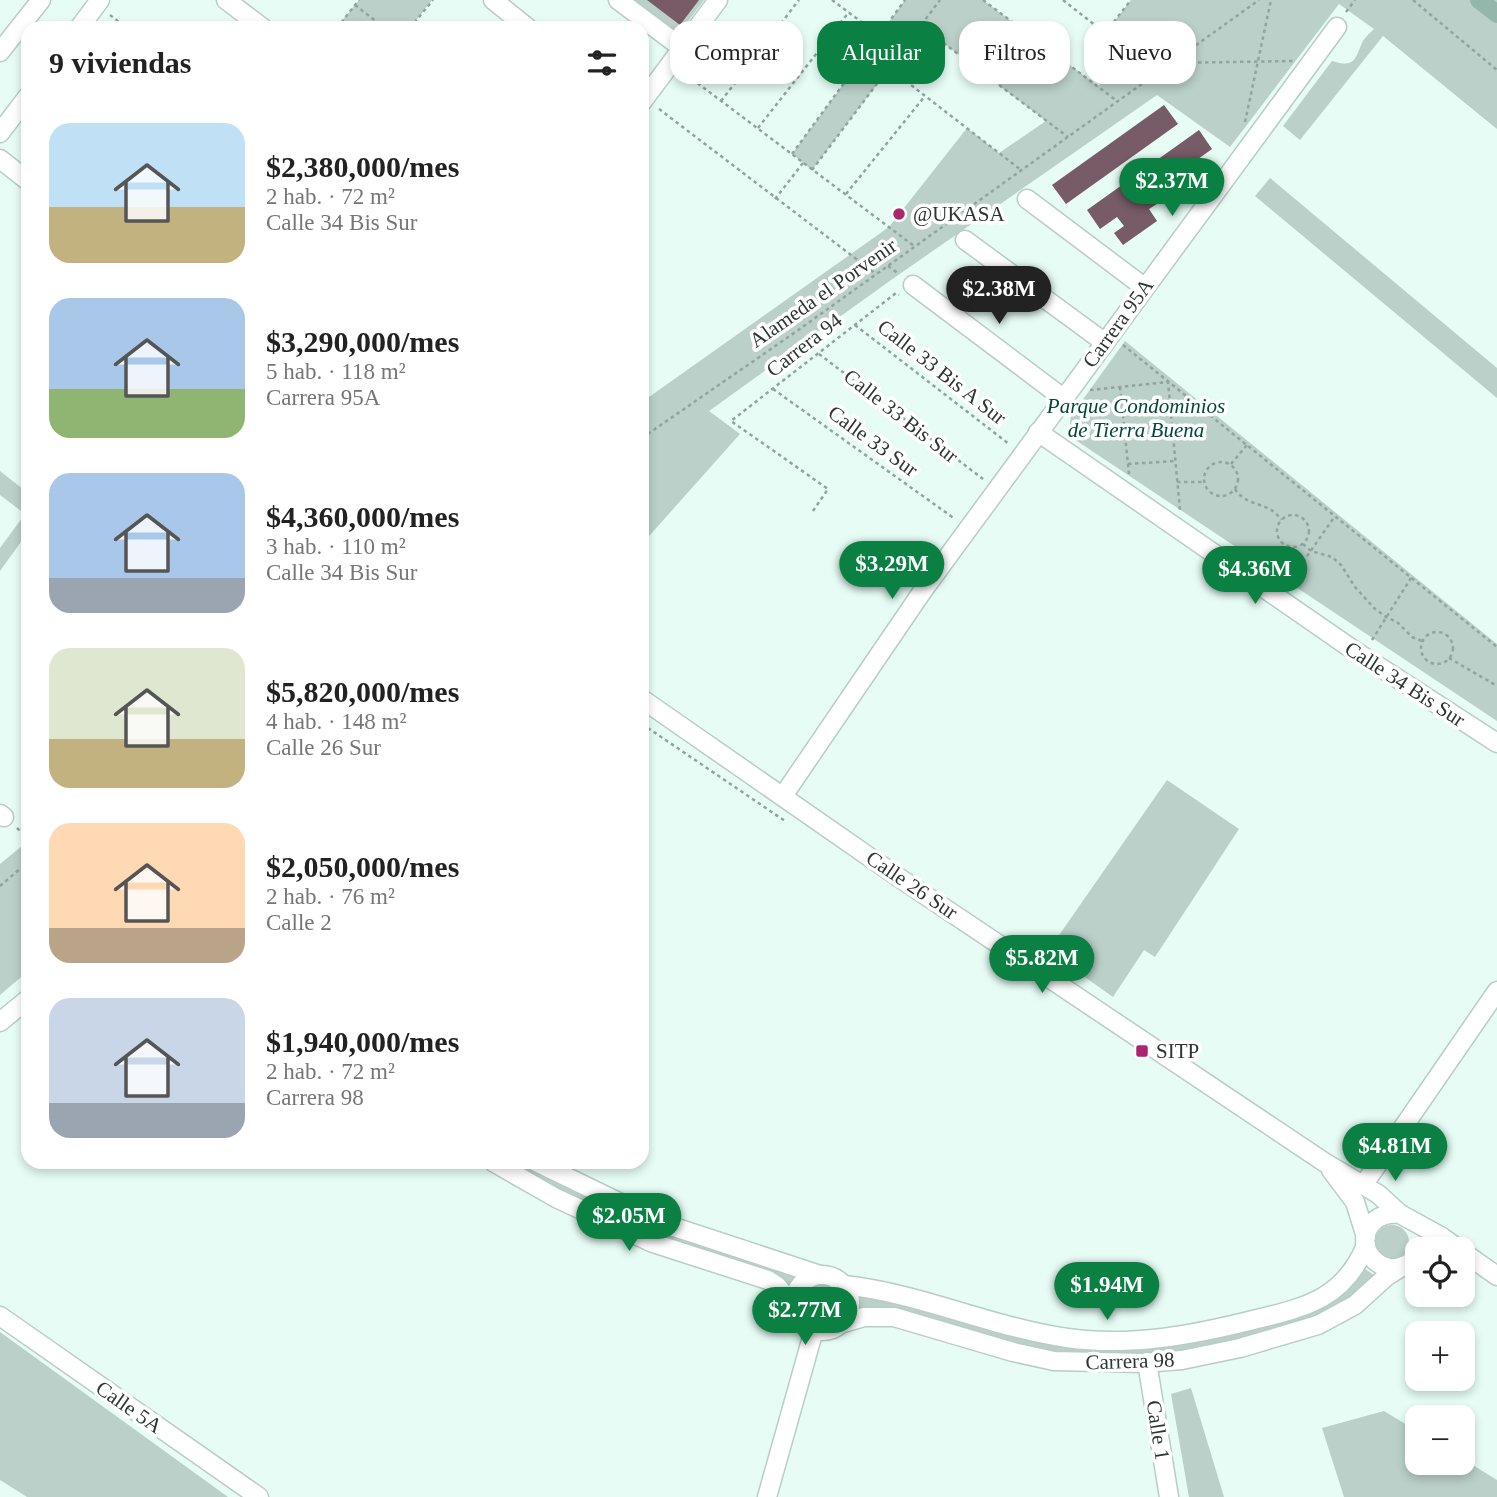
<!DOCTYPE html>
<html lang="es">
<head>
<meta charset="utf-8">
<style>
	:root { --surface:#fff; --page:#f6f6f6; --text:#222; --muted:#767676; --accent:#0b8043 }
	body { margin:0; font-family:"Times New Roman",serif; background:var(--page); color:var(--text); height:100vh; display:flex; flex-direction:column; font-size:26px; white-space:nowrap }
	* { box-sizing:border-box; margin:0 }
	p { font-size:23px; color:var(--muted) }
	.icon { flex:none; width:38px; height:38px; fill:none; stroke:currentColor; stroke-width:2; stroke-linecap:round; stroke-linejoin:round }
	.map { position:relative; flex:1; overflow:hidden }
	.panel { position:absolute; left:21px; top:21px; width:628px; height:1148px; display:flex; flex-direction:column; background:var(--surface); border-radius:21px; box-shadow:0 4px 10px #0003 }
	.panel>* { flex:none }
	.top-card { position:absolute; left:670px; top:21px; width:665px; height:63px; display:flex; gap:14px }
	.tools { position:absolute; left:1405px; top:1237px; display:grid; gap:14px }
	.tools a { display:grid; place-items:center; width:70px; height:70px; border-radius:14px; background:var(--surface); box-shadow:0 4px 10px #0003; font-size:35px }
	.price { position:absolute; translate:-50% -60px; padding:0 16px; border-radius:24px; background:var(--accent); color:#fff; font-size:23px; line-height:46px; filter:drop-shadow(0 2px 4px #0008) }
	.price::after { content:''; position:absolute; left:50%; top:42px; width:21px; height:16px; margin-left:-10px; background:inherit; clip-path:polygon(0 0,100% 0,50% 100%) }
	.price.active { background:#222; color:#fff }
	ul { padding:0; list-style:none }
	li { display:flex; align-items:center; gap:21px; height:175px; padding:0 28px }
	li span { display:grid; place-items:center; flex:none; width:196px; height:140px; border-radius:21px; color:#555 }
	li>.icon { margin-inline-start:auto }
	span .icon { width:84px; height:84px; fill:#fffc; stroke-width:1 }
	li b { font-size:30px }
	h2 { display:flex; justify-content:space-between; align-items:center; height:84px; padding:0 28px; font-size:30px }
	.chip { padding:0 24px; border-radius:21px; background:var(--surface); box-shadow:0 4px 10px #0003; font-size:24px; line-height:63px }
	.chip.active { background:var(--accent); color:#fff }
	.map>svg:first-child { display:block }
</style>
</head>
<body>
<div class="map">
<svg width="1497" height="1497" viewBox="0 0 1497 1497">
	<rect width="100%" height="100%" fill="#e6fcf4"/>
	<!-- green -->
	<g fill="#bad0c8">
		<path d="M359 0H432L410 28H336Z"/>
		<path d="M631 0H704L678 35Z"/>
		<path d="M905 0H983L1098 86 1136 58 1105 33 1131 0H1497V129L1383 36 1300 140 1283 126 1332 61C1354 68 1355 60 1362 43 1364 38 1370 33 1374 29L1339 4 1230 147 1157 95 891 280 709 411 740 434 642 544V402L889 227 967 128 999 153 1046 121 921 26 812 170 792 154Z"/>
		<path d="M1270 178 1497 368V398L1255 196Z"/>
		<path d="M1125 341 1497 644V721L1074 439 1069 429 1071 416Z"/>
		<path d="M0 471 28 493V532L0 571V548L25 514 0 495Z"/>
		<path d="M1167 780 1239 829 1155 957 1144 950 1113 997 1048 951Z"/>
		<path d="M28 841V971L0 995V864Z"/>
		<path d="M507 1162H521L556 1180 796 1276 789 1292 605 1213Z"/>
		<circle cx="1392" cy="1242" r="17"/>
		<path d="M1365 1269 1377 1277C1336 1311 1304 1323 1254 1337 1239 1341 1224 1347 1208 1350 1090 1372 971 1336 857 1312L859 1297 867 1296 1154 1346C1206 1341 1313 1323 1352 1286 1357 1281 1361 1274 1365 1269Z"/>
		<circle cx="822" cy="1303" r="18"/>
		<path d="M0 1332 228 1497H27L0 1480Z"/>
		<path d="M1191 1388 1224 1497H1189L1171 1394Z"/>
		<path d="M1384 1411 1417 1431 1418 1463H1463V1459L1497 1480V1497H1344L1322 1428Z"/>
	</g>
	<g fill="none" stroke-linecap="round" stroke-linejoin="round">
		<!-- canal -->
		<path stroke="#94b7ab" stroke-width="18" d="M1479 0 1497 14"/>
	</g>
	<!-- building -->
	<g fill="#775b66">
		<path d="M647 0H699L680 25Z"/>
		<path d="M1164 105 1178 124 1066 204 1052 185Z"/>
		<path d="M1199 130 1212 149 1152 192 1160 202 1149 209 1157 221 1123 245 1114 233 1124 226 1117 217 1100 229 1087 210Z"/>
	</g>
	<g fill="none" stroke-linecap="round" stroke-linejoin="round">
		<!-- minor casing -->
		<g stroke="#b7cdc6" stroke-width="21">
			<g id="minor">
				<path d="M226 0 263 28"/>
				<path d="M493 0 528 28"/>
				<path d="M618 0 682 48"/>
				<path d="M79 28 100 0"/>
				<path d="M0 52 41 0"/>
				<path d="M642 102 718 0"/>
				<path d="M0 133 28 96"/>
				<path d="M0 159 28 181"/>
				<path d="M1027 199 1144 287"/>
				<path d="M965 240 1104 342"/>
				<path d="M913 285 1063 398"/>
				<path d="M1038 432 1352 649 1497 743"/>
				<path d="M642 699 901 879 1324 1162 1378 1194 1400 1214"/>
				<path d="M783 796 924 589 1337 27"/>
				<path d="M0 814 4 817"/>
				<path d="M0 1022 28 999"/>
				<path d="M493 1162 556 1198 653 1243 768 1280 777 1286 794 1307"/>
				<path d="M536 1162 662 1223 820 1275"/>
				<path d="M1331 1170 1355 1202 1366 1237"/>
				<path d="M1364 1184 1497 991"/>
				<path d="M1463 1252 1497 1276"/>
				<path d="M1418 1253C1394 1291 1345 1249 1374 1221 1382 1214 1391 1213 1400 1214L1442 1237 1460 1250"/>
				<circle cx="822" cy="1303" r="28"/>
				<path d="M844 1285C920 1293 991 1327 1067 1338 1132 1347 1194 1335 1257 1319 1308 1307 1345 1297 1366 1245"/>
				<path d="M0 1316 259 1497"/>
				<path d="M840 1324 864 1317H894L1013 1352 1054 1361 1143 1363 1182 1360 1240 1348 1318 1325 1355 1305 1387 1276 1403 1266"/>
				<path d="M1147 1362 1169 1497"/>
				<path d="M767 1497 814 1330"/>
			</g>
		</g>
		<!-- path -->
		<g stroke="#93a49e" stroke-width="2.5" stroke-dasharray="3.5 3.5" stroke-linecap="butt">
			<path d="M832 0 879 35"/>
			<path d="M983 0 1117 101"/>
			<path d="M1063 0 1156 73"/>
			<path d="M1413 0 1497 70"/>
			<path d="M355 5 385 28"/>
			<path d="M1346 12 1355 0"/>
			<path d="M110 15 127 28"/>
			<path d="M921 26 1068 137"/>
			<path d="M337 28 359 0"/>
			<path d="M410 28 433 0"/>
			<path d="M1105 33 1131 0"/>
			<path d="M1170 63 1293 61"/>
			<path d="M889 68 1021 170"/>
			<path d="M692 79 914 246"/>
			<path d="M721 101 799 0"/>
			<path d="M659 109 876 274"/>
			<path d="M1245 122 1271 0"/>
			<path d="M758 128 849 12"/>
			<path d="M792 154 905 0"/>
			<path d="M812 170 940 0"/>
			<path d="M846 194 925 96"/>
			<path d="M775 199 803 163"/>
			<path d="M888 266 899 274"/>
			<path d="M855 325 1009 444"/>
			<path d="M1123 345 1497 647"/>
			<path d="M819 354 983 479"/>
			<path d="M1120 387 1129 474"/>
			<path d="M773 389 955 519"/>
			<path d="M1090 390 1168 382 1180 510"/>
			<path d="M642 438 797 331 1259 0"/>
			<circle cx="1221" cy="479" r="17"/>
			<path d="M1128 464 1175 461"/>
			<path d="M1231 464 1247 445"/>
			<path d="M1177 482H1205"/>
			<path d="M1235 489C1247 508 1270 501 1281 520"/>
			<path d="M813 511 828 489 731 421 896 293 899 295"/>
			<circle cx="1293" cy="531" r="16"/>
			<path d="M1303 544 1311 551 1332 557 1341 565 1355 587 1374 608 1386 617 1397 622 1412 637 1422 641"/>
			<path d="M1287 585 1335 516"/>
			<circle cx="1437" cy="648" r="16"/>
			<path d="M1372 640 1411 578"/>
			<path d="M1449 658 1497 686"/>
			<path d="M642 724 785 821"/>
			<path d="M17 828 28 838"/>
			<path d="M0 886 28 862"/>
			<path d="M786 1322 795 1333"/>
		</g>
		<!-- minor -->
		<use href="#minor" stroke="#fff" stroke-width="18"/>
	</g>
	<!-- markers -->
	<g fill="#ab266f" stroke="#fff" stroke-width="2.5">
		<circle cx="899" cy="214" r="7"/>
		<rect x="1135" y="1044" width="14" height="14" rx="3.5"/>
	</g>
	<g text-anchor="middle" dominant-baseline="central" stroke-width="7" stroke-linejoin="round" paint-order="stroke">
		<!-- poi labels -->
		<g font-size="21" fill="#2d3633" stroke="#fff" text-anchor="start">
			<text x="913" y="214">@UKASA</text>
			<text x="1156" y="1051">SITP</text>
		</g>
		<!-- street labels -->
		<g font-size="21" fill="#2d3633" stroke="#fff">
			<text transform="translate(823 293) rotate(-35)">Alameda el Porvenir</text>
			<text transform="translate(1118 323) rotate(-54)">Carrera 95A</text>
			<text transform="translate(804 345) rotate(-38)">Carrera 94</text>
			<text transform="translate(942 372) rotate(38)">Calle 33 Bis A Sur</text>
			<text transform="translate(901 416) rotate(38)">Calle 33 Bis Sur</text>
			<text transform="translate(873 441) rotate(36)">Calle 33 Sur</text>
			<text transform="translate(1405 684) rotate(33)">Calle 34 Bis Sur</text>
			<text transform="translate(912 885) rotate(34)">Calle 26 Sur</text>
			<text transform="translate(1130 1361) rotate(-2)">Carrera 98</text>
			<text transform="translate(129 1407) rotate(35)">Calle 5A</text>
			<text transform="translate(1158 1430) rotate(81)">Calle 1</text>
		</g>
		<!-- park labels -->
		<g font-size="21" font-style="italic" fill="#004939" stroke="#fff">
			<text x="1136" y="406">Parque Condominios<tspan x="1136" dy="24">de Tierra Buena</tspan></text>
		</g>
	</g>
</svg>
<div class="tools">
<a><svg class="icon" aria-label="locate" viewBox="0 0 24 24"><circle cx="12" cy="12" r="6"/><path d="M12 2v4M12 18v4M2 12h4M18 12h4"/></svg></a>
<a>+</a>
<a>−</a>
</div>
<b class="price" style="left:1172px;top:218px">$2.37M</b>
<b class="price active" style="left:999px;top:326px">$2.38M</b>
<b class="price" style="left:892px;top:601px">$3.29M</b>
<b class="price" style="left:1255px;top:606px">$4.36M</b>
<b class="price" style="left:1042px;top:995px">$5.82M</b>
<b class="price" style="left:1395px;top:1183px">$4.81M</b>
<b class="price" style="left:629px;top:1253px">$2.05M</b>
<b class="price" style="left:1107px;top:1322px">$1.94M</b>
<b class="price" style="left:805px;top:1347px">$2.77M</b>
<div class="top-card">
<a class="chip">Comprar</a>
<a class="chip active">Alquilar</a>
<a class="chip">Filtros</a>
<a class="chip">Nuevo</a>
</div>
<section class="panel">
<h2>9 viviendas<svg class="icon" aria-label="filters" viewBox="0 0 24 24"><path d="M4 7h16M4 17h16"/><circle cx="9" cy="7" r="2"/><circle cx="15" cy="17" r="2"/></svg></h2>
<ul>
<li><span style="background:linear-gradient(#bfe0f5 60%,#c2b280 0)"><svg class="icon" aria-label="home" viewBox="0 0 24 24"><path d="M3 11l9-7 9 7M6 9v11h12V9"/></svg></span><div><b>$2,380,000/mes</b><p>2 hab. · 72 m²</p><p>Calle 34 Bis Sur</p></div></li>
<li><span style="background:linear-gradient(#a9c7e8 65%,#8fb573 0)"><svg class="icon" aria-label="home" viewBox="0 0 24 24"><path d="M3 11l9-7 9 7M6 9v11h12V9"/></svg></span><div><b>$3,290,000/mes</b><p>5 hab. · 118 m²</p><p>Carrera 95A</p></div></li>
<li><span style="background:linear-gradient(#a9c7e8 75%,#9aa5b1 0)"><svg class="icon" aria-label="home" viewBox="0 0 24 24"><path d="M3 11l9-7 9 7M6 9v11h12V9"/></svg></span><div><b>$4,360,000/mes</b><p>3 hab. · 110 m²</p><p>Calle 34 Bis Sur</p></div></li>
<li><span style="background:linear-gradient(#dfe7d0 65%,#c2b280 0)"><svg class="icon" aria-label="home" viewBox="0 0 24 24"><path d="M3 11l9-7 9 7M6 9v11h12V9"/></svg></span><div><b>$5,820,000/mes</b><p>4 hab. · 148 m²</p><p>Calle 26 Sur</p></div></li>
<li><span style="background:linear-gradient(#ffd9b3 75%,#b9a48a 0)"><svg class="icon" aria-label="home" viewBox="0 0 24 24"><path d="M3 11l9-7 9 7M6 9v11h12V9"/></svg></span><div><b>$2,050,000/mes</b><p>2 hab. · 76 m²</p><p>Calle 2</p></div></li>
<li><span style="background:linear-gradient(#c9d6e8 75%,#9aa5b1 0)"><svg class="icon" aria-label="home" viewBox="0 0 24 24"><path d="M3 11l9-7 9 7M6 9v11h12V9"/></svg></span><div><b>$1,940,000/mes</b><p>2 hab. · 72 m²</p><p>Carrera 98</p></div></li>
</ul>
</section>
</div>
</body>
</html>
